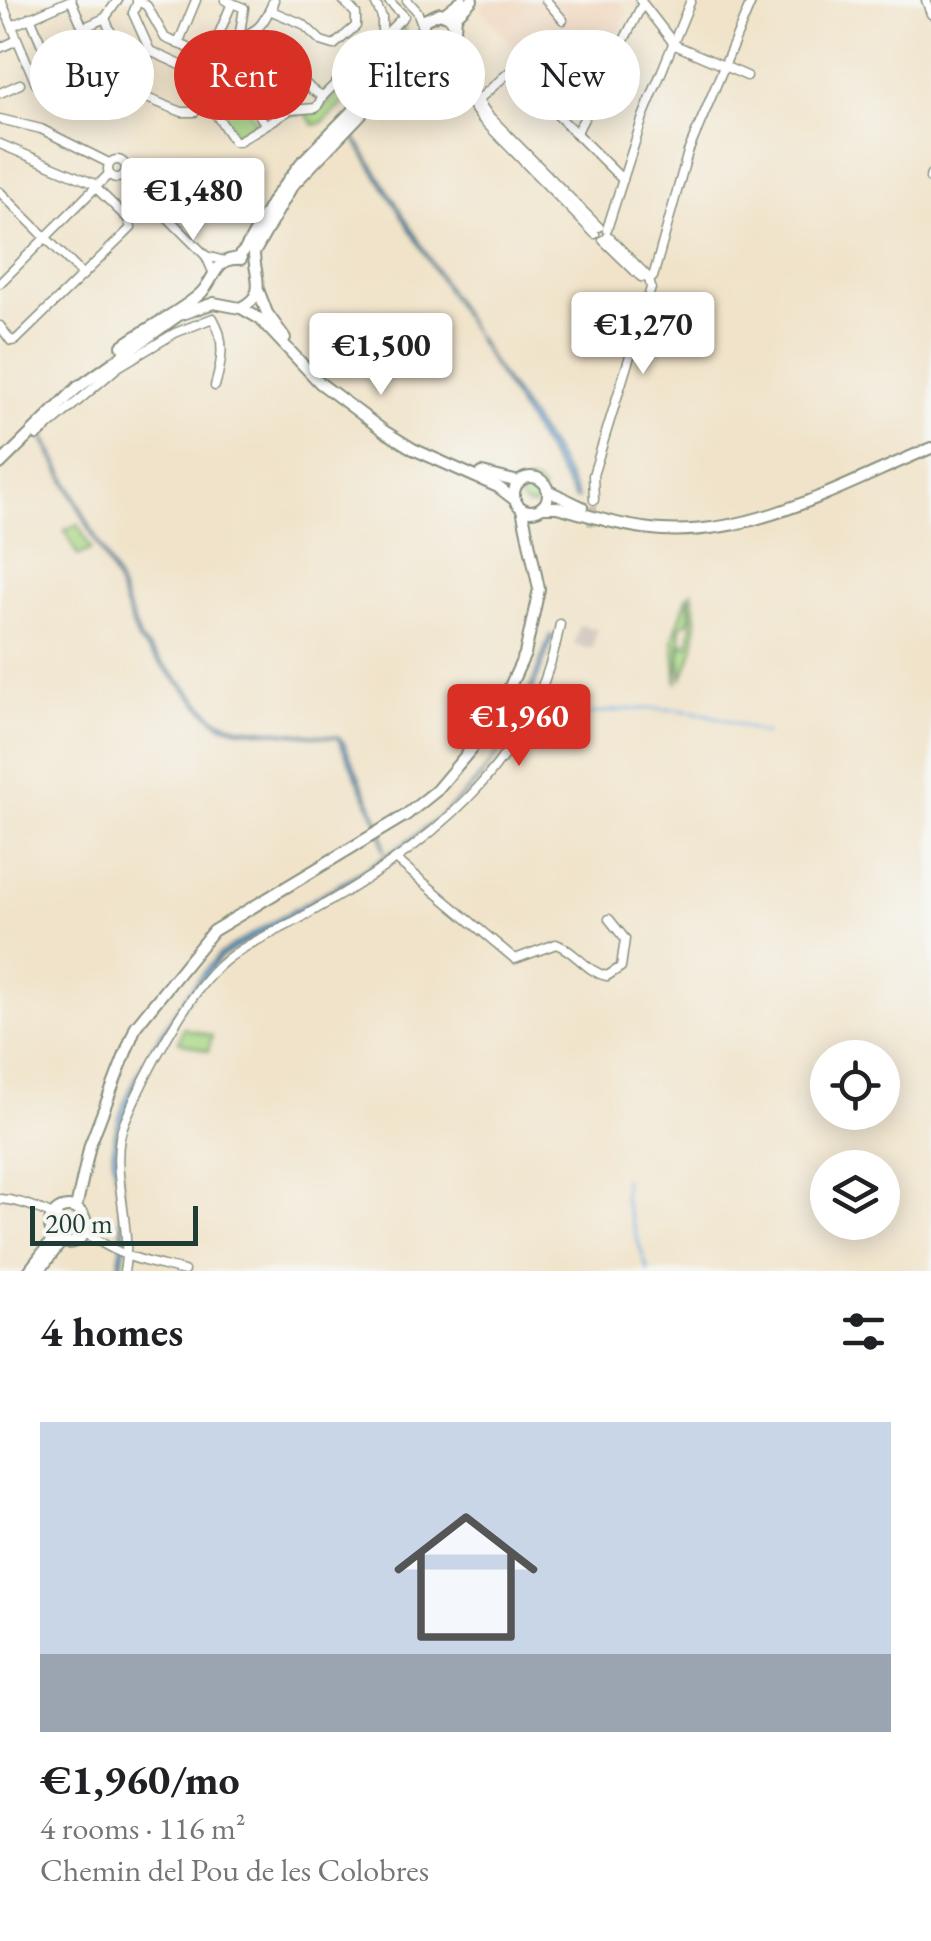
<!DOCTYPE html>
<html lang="en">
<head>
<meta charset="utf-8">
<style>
	:root { --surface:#fff; --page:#f6f6f6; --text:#202124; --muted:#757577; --line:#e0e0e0; --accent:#d93025 }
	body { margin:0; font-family:"EB Garamond",serif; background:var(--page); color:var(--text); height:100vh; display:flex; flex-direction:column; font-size:38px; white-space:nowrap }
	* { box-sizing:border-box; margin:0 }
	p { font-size:32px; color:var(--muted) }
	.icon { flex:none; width:55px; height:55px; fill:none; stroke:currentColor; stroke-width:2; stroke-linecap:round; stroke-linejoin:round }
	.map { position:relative; height:1271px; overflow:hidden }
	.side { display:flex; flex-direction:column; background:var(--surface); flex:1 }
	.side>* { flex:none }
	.top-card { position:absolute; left:30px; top:30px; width:872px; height:90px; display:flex; gap:20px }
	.buttons { position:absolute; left:810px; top:1040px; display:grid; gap:20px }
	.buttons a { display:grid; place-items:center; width:90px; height:90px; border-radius:50%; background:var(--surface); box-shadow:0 5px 25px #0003; font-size:50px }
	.scale { position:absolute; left:30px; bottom:25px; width:168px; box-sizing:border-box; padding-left:10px; border:5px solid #1f3d34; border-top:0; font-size:28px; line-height:35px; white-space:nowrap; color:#1f3d34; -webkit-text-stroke:8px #f6f6f2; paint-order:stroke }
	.price { position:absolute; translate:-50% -85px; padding:0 22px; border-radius:10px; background:#fff; color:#222; font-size:32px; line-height:65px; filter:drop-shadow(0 2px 5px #0008) }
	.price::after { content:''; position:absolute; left:50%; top:60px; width:30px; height:22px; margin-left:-15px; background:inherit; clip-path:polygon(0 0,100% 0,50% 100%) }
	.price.selected { background:var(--accent); color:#fff }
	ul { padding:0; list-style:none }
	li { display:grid; align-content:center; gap:20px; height:530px; padding:0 40px }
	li+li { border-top:2px solid var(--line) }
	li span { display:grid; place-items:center; height:310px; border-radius:0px; color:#555 }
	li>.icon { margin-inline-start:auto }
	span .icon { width:180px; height:180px; fill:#fffc; stroke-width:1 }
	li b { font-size:42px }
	h2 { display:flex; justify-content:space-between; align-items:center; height:120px; padding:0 40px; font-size:42px }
	.chip { padding:0 35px; border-radius:45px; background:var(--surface); box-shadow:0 5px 25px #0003; font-size:35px; line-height:90px }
	.chip.selected { background:var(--accent); color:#fff }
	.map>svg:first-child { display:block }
</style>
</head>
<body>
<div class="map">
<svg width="931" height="1271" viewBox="0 0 931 1271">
	<rect width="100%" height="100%" fill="#f6f6f2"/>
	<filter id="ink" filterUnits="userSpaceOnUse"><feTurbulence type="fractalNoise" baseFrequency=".01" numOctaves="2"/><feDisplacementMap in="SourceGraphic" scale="20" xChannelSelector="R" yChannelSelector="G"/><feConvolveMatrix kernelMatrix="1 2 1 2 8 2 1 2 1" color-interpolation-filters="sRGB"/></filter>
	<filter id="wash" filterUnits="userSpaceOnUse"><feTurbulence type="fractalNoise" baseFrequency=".0048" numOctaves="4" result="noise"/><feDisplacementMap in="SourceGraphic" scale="40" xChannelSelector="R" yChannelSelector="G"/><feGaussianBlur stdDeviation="2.25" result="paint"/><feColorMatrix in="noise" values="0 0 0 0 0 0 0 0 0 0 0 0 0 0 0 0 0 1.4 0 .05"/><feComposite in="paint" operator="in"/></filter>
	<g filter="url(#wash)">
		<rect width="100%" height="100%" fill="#f0e3c9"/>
		<!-- built -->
		<path fill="#f0d6bc" d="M487 0H618L628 13 575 116 479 7Z"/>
		<!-- industrial -->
		<path fill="#cec2b9" d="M579 625 597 629 592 649 574 645Z"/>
		<!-- green -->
		<g fill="#a9d784" stroke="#648a5c" stroke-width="2.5">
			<path d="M404 28 406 41 324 122 314 125 304 112 322 109Z"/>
			<path d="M218 87 241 96 257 123 240 135 232 132 212 100Z"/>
			<circle cx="531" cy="494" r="12"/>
			<path d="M78 524 91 549 78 556 65 530Z"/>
			<path d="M692 592C700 622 697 650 682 678L680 651 683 642 686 646 689 645C691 632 694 607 689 597Z"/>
			<path d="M687 598 690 613 688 622 681 626 677 684 673 639Z"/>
			<path d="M183 1028 212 1036 208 1051 179 1042Z"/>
		</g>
		<!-- water -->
		<g fill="#73ade3" stroke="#49758c" stroke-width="2.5">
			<path d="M346 125C396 197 437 275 484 349 515 398 555 446 578 499H575Z"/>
			<path d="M43 427 44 436 117 579 140 639 215 718 238 727 338 737 344 743 382 828 384 852 380 828 338 738 237 729 222 725 208 714 138 640 116 581 42 436Z"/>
			<path d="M550 635 553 637 536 682 507 741 479 780 457 802 402 851 220 958 178 1012 152 1058 118 1133 125 1247 121 1271H118C124 1240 121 1210 117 1179 115 1169 112 1159 113 1149 115 1096 182 993 219 955 309 894 418 856 488 767 517 728 534 681 550 635Z"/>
		</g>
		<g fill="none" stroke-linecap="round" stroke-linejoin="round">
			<!-- stream -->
			<g stroke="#73ade3" stroke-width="2.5">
				<path d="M523 729C580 714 639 702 699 713 721 717 744 727 765 734"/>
				<path d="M624 1178V1199L648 1271"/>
			</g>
		</g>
	</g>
	<g filter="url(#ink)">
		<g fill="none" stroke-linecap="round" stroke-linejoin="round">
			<!-- minor-tunnel -->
			<path stroke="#c6c2ab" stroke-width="8" stroke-dasharray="8 4" stroke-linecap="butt" d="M591 526 594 500"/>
			<!-- minor casing -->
			<g stroke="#88907e" stroke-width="11">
				<g id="minor">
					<path d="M1 0 36 84 44 89 96 68V58L71 0"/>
					<path d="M137 0 147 6 165 38 200 53 213 48 227 52 232 41C260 30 262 27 274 0"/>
					<path d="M374 0 382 17V38"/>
					<path d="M407 0 417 11 422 24"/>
					<path d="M546 0 563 20"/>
					<path d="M640 0 675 45 747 76"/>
					<path d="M926 0 931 14"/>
					<path d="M138 1 133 13 150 51 247 95 265 124"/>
					<path d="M232 3 244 8 239 38"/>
					<path d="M272 4 274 12 303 24 321 41 334 45 356 26V14L343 0"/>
					<path d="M30 17 47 57 72 46"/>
					<path d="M12 26 71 0"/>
					<path d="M83 28 105 18 118 0"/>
					<path d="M256 32 312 90 323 96 404 16 388 0"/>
					<path d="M178 44 196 0"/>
					<path d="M450 45 469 88 488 115 599 227"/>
					<path d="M0 48 17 40"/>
					<path d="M213 48 232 3 225 0"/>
					<path d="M442 49 461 90 481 118 595 234"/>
					<path d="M70 80 79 101C133 85 123 62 105 18"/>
					<path d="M114 85 182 112H195L206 100 227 52"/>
					<path d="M0 93 20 84"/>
					<path d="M247 95 289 67"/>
					<path d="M206 100 234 141H239L290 110 316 108 323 96"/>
					<path d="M477 101 508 73 516 74 623 180"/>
					<path d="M0 119 41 129 109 163"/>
					<path d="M576 134 642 5"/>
					<path d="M0 144 97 185"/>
					<circle cx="117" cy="169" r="9"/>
					<path d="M124 174 206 256"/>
					<path d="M930 178 931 174"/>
					<path d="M0 192 83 275"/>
					<path d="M607 229 643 117 691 0"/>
					<path d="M608 236 649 278"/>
					<path d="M603 240 641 277 649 278"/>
					<path d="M213 272 206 256 225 261"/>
					<path d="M649 278 653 277 688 152 752 0"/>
					<path d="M0 283 109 174"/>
					<path d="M0 326 11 341 16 340 131 228 128 219 95 187"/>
					<path d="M37 436 118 367 175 333 213 318C226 340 222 362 215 386"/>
					<path d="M594 500 593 475 651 288 649 278"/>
					<path d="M398 861 515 959 556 944C576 951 586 972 607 976L621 967 625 939 609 919"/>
					<path d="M0 1199C42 1202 79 1232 115 1250 136 1261 162 1265 184 1271"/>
					<path d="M124 1271C134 1223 106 1164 125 1121 144 1076 188 991 225 961 248 942 279 931 304 916 423 850 534 768 560 624"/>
				</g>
			</g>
			<!-- major casing -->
			<g stroke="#88907e" stroke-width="14">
				<g id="major">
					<path d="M444 14 462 0"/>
					<path d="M426 45 437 49C458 47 454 33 456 16L472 0"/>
					<path d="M236 259 245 250 273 200 301 163 411 51 421 35 424 20 440 13 449 17 455 25"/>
					<path d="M259 292 267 313 285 338"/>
					<path d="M241 308 260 319 320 383 384 431 413 449 498 487 515 500"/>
					<path d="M122 346C143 330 187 308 202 292 216 277 215 257 241 259"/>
					<path d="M76 389 179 315 214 303 240 308C269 295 254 276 254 253L292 186 409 64 432 48"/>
					<path d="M0 464 80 385"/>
					<path d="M482 473 519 482"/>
					<circle cx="531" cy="494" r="17"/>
					<path d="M547 490 582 507"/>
					<path d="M542 507H557C591 516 626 528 662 530 756 536 846 483 931 448"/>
					<circle cx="68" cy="1225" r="18"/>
					<path d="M76 1208 90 1145 136 1026 213 931 406 815 436 791 493 723 525 654 539 589 522 509"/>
					<path d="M29 1271 55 1237"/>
					<path d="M39 1271 61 1242"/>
				</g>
			</g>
			<!-- minor -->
			<use href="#minor" stroke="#fff" stroke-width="8"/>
			<!-- major -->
			<use href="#major" stroke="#fff" stroke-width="10"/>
		</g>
	</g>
</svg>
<div class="buttons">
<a><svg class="icon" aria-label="locate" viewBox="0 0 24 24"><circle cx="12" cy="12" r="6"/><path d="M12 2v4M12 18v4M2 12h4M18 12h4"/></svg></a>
<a><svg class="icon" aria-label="layers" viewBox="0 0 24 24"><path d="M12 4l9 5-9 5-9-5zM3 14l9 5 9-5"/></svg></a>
</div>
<div class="scale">200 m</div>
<b class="price" style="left:193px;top:243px">€1,480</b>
<b class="price" style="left:643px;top:377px">€1,270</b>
<b class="price" style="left:381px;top:398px">€1,500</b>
<b class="price selected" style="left:519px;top:769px">€1,960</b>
<div class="top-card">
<a class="chip">Buy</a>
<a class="chip selected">Rent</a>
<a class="chip">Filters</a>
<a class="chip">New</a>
</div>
</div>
<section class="side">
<h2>4 homes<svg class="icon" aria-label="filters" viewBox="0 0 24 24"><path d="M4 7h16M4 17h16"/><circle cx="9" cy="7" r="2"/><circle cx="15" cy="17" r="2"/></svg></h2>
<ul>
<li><span style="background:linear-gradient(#c9d6e8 75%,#9aa5b1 0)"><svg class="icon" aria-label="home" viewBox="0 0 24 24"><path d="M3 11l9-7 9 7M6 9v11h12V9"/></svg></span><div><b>€1,960/mo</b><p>4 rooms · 116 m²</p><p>Chemin del Pou de les Colobres</p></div></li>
</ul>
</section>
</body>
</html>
